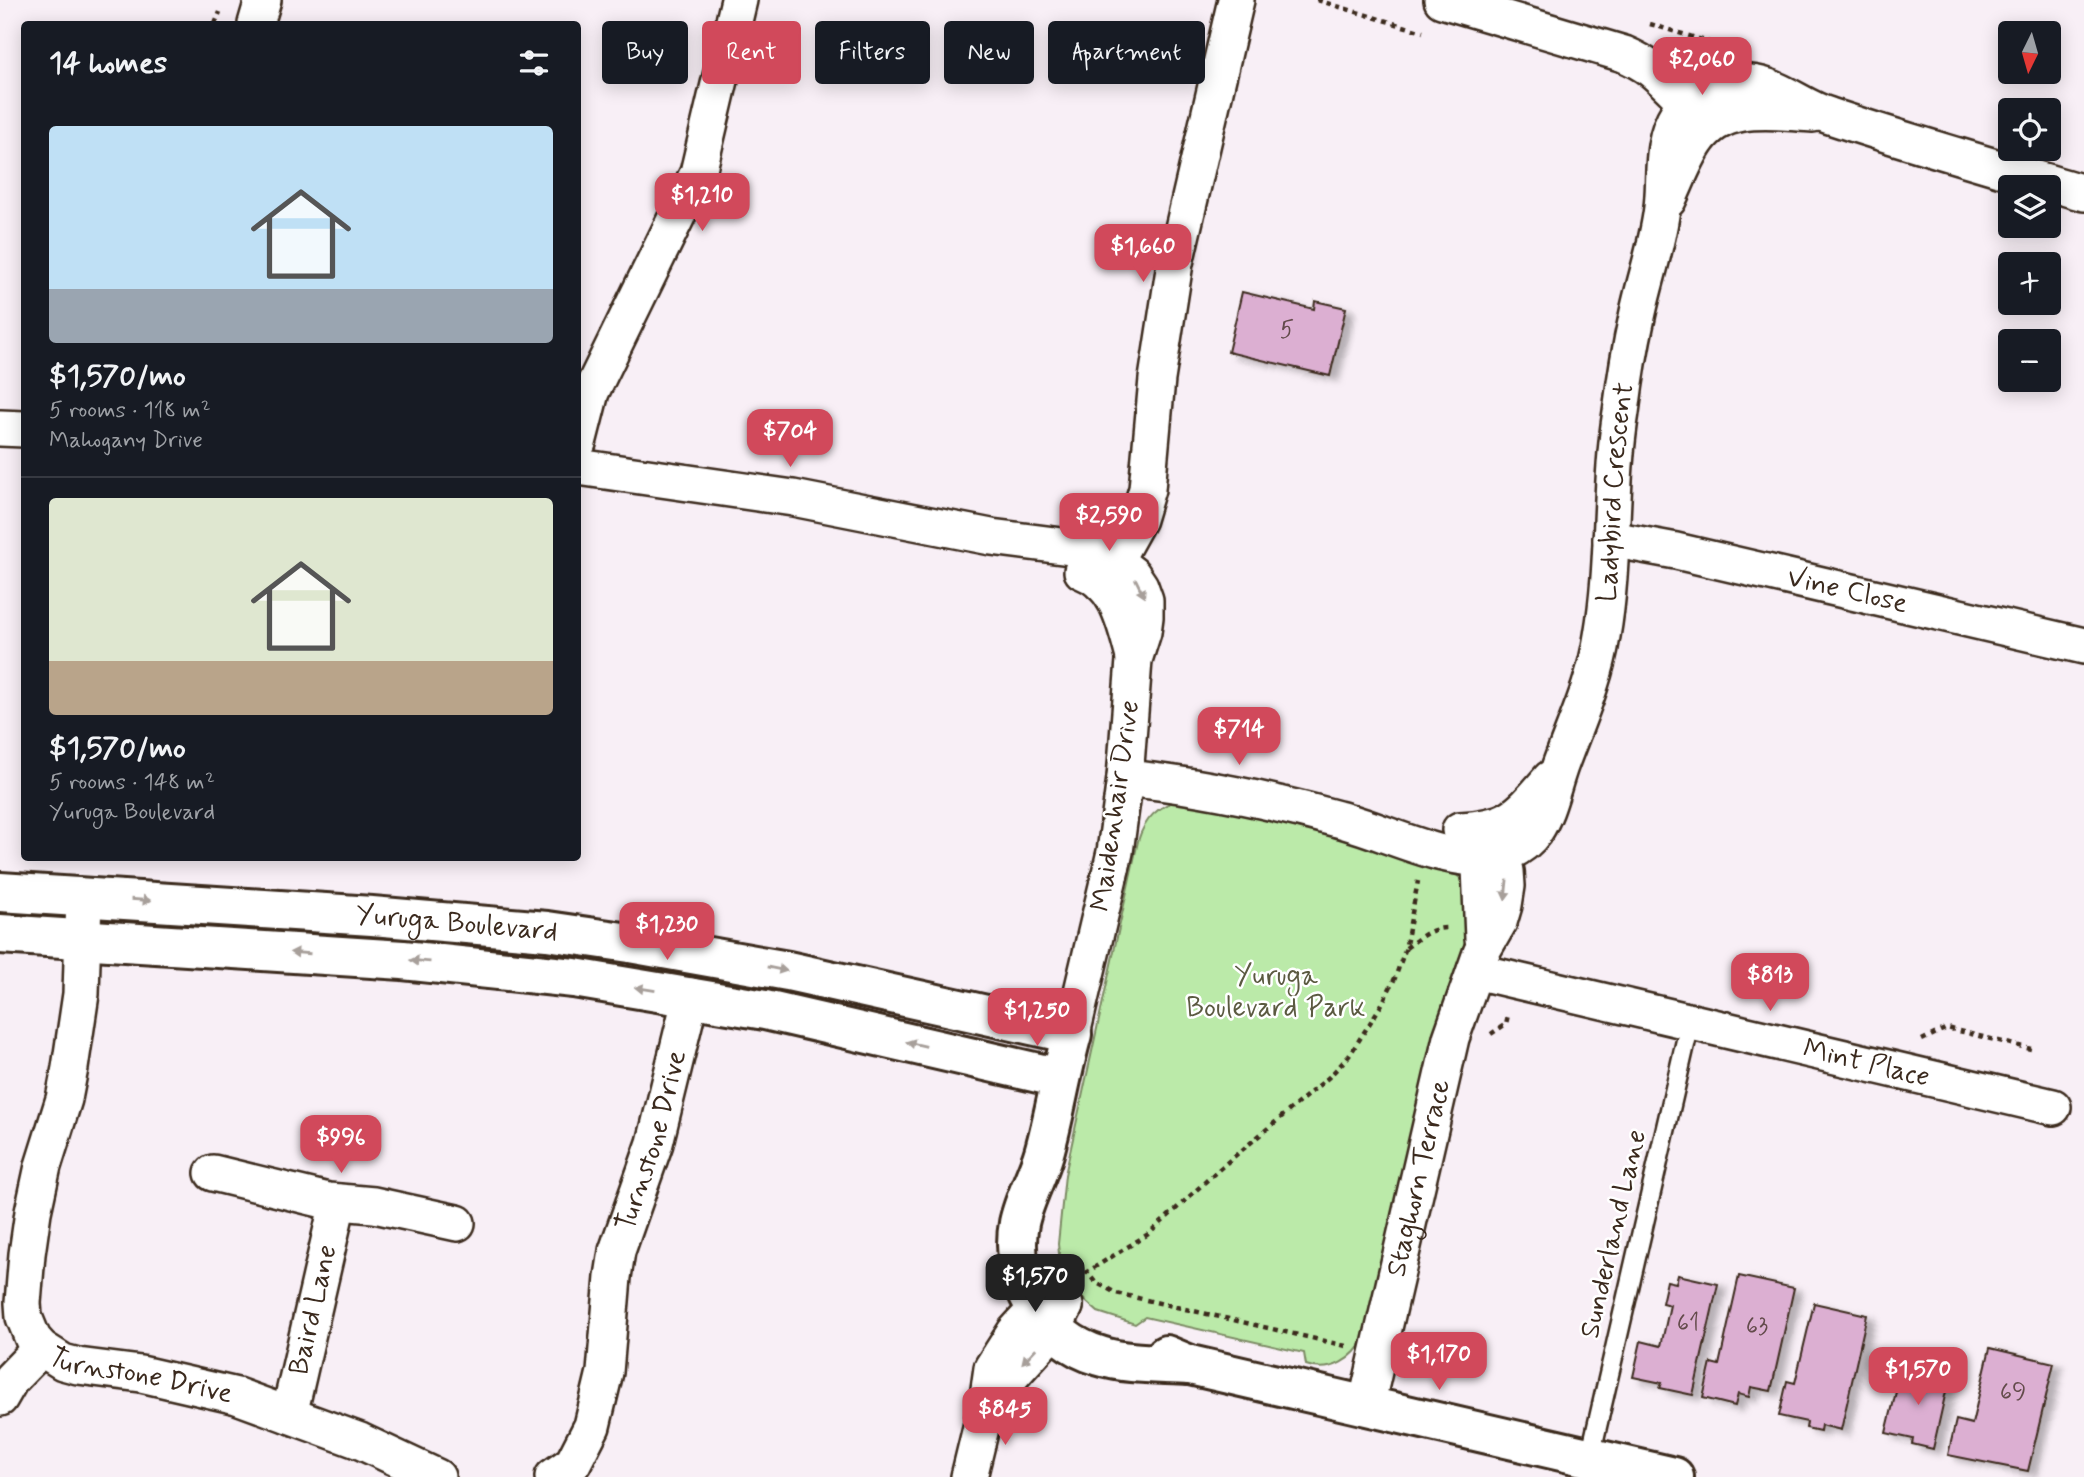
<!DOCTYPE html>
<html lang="en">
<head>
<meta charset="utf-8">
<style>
	:root { --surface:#171b24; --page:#20242c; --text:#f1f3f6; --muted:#9ea1a6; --line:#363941; --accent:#d1495b }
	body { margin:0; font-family:Mynerve,sans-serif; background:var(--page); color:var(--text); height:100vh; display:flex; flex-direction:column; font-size:26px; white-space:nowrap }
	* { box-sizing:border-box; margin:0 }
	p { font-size:23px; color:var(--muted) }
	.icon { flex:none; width:38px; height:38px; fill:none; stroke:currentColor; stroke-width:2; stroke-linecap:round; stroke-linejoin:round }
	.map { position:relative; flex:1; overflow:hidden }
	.details { position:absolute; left:21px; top:21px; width:560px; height:840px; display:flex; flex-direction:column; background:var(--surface); border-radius:7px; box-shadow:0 4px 18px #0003 }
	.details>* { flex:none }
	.hud { position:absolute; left:602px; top:21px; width:665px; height:63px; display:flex; gap:14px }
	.needle { width:46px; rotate:185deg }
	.fabs { position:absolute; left:1998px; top:21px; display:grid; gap:14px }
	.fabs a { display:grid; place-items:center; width:63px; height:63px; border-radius:7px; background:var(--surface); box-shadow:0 4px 18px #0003; font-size:35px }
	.price { position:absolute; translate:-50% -60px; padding:0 16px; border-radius:14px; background:var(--accent); color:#fff; font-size:23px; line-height:46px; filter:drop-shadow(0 2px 4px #0008) }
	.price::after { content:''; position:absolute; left:50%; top:42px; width:21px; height:16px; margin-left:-10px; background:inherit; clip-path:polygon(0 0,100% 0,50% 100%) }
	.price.current { background:#222; color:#fff }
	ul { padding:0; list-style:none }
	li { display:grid; align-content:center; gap:14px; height:371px; padding:0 28px }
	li+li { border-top:2px solid var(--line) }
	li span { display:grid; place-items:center; height:217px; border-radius:7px; color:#555 }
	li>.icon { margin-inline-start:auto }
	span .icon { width:126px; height:126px; fill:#fffc; stroke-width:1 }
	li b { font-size:30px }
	h2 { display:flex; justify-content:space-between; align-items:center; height:84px; padding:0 28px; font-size:30px }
	.tag { padding:0 24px; border-radius:7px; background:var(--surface); box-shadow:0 4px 18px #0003; font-size:24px; line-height:63px }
	.tag.current { background:var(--accent); color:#fff }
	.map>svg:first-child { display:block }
</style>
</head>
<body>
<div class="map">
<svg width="2084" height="1477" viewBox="0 0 2084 1477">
	<defs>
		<filter id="shadow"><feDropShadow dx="8" dy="4.5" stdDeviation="3.5" flood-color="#0004"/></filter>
	</defs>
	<rect width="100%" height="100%" fill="#f8eff6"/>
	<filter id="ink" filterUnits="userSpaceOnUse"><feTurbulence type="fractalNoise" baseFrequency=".0143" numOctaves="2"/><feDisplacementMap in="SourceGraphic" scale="14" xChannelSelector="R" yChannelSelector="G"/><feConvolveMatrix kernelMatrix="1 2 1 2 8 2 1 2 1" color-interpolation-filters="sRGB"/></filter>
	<g filter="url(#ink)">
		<!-- green -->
		<path fill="#bbeaa9" stroke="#7b8a64" stroke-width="2" d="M1180 799 1386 844 1451 870 1461 879 1468 893 1471 924 1439 1023 1365 1337C1354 1359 1331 1374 1306 1365L1304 1353 1145 1317 1135 1324 1098 1312 1074 1291 1060 1263 1058 1244 1065 1175 1138 841C1145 818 1157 807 1180 799Z"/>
		<!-- building -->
		<g fill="#dcafd2" stroke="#3b2a1e" stroke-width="2" filter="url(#shadow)">
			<path d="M1242 292 1314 309 1315 301 1346 308 1330 376 1228 352Z"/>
			<path d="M1678 1275 1718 1284 1693 1395 1660 1388 1662 1383 1633 1377 1641 1341 1661 1346 1670 1305 1662 1303 1667 1281 1676 1283Z"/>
			<path d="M1739 1276 1794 1288 1771 1391 1751 1387 1749 1397 1738 1394 1735 1406 1703 1398 1711 1363 1719 1365Z"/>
			<path d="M1814 1303 1867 1315 1841 1430 1821 1425 1820 1431 1806 1428 1807 1422 1779 1416 1787 1381 1795 1383Z"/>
			<path d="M1990 1348 2054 1363 2028 1471 1948 1455 1956 1420 1972 1424Z"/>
			<path d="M1902 1367 1949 1378 1933 1449 1912 1444 1913 1439 1886 1433Z"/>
		</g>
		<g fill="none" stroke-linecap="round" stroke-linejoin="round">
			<!-- lane casing -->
			<g stroke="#3b2a1e" stroke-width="23">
				<path id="lane" d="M1590 1457 1690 1023"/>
			</g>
			<!-- street casing -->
			<g stroke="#3b2a1e" stroke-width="40">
				<g id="street">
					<path d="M1442 0 1624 54C1655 67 1663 81 1686 102 1694 110 1704 116 1713 123"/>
					<path d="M256 24 263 0"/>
					<path d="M1668 200C1677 181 1685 158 1697 141 1723 102 1773 112 1813 114"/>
					<path d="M0 428 24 429"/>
					<path d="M578 443 591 392 698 173 739 0"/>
					<path d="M578 467 793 498 991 537 1086 549 1106 554 1132 574 1140 586 1145 600V617L1143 632 1134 660 1125 778 1115 852 1072 1034"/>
					<path id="s1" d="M1611 539 1676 551 2084 646"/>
					<path d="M1082 571C1118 584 1125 625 1134 657"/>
					<path d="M1102 584 1138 519 1147 489 1157 379 1175 263 1236 0"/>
					<path id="s2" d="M1125 778C1197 785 1268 800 1338 819 1383 830 1448 865 1493 857 1543 847 1546 806 1560 766 1576 722 1595 682 1602 636 1615 562 1609 486 1621 412 1625 380 1630 348 1637 317 1644 283 1656 249 1661 215 1667 181 1658 144 1678 113 1689 96 1713 85 1733 83 1776 79 1794 105 1830 116 1914 144 1999 168 2084 193"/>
					<path d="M1460 830C1511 827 1518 816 1550 779"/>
					<path d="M1481 834 1480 867 1483 939"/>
					<path id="s3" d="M84 897 81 994 70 1068 64 1099 43 1166 33 1212 27 1254 23 1303 24 1317 33 1339 41 1348 63 1362 78 1366 141 1374 237 1396 360 1441 437 1477"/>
					<path id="s4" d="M1475 971 2053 1107"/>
					<path d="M213 1173 328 1201 374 1205 457 1223"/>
					<path d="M994 1395 1053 1330 1065 1306"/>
					<path d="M0 1398 11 1379 41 1348"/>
					<path id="s5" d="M1366 1406 1451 1038 1481 953 1499 922 1504 905 1507 886 1506 871 1481 829"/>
					<path id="s6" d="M289 1415 338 1202"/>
					<path id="s7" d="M553 1477 573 1463 592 1426 605 1372 613 1277 617 1251 655 1143 691 996"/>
					<path d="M969 1477 987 1403 992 1368 1015 1332 1036 1309 1065 1306"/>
				</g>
			</g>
			<!-- secondary casing -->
			<g stroke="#3b2a1e" stroke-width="44">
				<g id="secondary">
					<path id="s8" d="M0 892 372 916 547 931 630 943 788 971 1072 1034C1061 1073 1055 1114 1044 1153 1037 1177 1024 1199 1019 1223 1008 1280 1044 1340 1100 1356 1128 1365 1160 1363 1190 1365"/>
					<path d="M0 934 403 960 574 978 765 1010 1060 1078"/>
					<path d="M1166 1355 1190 1365 1674 1477"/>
				</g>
			</g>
			<!-- path -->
			<g stroke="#3b2a1e" stroke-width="4.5" stroke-dasharray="5 5" stroke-linecap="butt">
				<path d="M1317 0 1423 32"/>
				<path d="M215 24 220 12"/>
				<path d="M1650 24 1725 47"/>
				<path d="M1406 948C1419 938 1430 928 1447 928"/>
				<path d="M1491 1034 1506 1024 1508 1015"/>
				<path d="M1922 1040 1947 1028 2031 1049"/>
				<path d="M1346 1346 1116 1293 1095 1282 1087 1272 1150 1233 1217 1171 1329 1077 1349 1056 1382 1004 1395 978 1405 950 1418 881"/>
			</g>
			<!-- lane -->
			<use href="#lane" stroke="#fff" stroke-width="18"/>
			<!-- street -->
			<use href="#street" stroke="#fff" stroke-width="35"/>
			<!-- secondary -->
			<use href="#secondary" stroke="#fff" stroke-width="38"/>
		</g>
		<!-- one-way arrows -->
		<defs><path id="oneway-solid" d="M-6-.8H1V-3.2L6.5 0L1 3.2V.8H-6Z" transform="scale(1.75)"/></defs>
		<g fill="#a79f9a">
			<use href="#oneway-solid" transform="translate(1140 588) rotate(64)"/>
			<use href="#oneway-solid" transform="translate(1506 890) rotate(96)"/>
			<use href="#oneway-solid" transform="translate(141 900) rotate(4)"/>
			<use href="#oneway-solid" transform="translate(300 953) rotate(-176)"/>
			<use href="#oneway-solid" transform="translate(420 961) rotate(-175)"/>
			<use href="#oneway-solid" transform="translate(777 969) rotate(11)"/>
			<use href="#oneway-solid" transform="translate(645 989) rotate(-171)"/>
			<use href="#oneway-solid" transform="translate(916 1044) rotate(-167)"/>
			<use href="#oneway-solid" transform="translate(1029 1356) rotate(133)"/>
		</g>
	</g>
	<g text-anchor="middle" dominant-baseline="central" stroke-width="5" stroke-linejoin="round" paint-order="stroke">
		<!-- number labels -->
		<g font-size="24" fill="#634b4b">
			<text x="1287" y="330">5</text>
			<text x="1688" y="1323">61</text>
			<text x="1757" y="1326">63</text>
			<text x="2013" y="1392">69</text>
		</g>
		<!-- street labels -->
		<g font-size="28" fill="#3b2a1e" stroke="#fff">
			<text stroke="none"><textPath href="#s2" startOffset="780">Ladybird Crescent</textPath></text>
			<text stroke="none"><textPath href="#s1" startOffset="242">Vine Close</textPath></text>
			<text transform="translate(1116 806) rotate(-82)">Maidenhair Drive</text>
			<text stroke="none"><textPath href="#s8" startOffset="458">Yuruga Boulevard</textPath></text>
			<text stroke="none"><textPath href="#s4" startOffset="402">Mint Place</textPath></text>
			<text stroke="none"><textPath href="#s7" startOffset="359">Turnstone Drive</textPath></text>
			<text stroke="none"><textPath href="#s5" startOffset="234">Staghorn Terrace</textPath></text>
			<text transform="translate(1614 1234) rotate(-77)">Sunderland Lane</text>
			<text stroke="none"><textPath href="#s6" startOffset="108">Baird Lane</textPath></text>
			<text stroke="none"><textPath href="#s3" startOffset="567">Turnstone Drive</textPath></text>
		</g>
		<!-- park labels -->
		<g font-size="28" fill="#5b5a41" stroke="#fff">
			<text x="1276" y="976">Yuruga<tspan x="1276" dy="32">Boulevard Park</tspan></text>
		</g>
	</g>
</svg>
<div class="fabs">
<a><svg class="needle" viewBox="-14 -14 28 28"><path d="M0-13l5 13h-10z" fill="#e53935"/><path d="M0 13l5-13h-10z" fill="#9ea1a6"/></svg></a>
<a><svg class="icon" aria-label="locate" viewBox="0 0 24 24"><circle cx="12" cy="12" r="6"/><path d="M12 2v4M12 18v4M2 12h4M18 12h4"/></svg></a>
<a><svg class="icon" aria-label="layers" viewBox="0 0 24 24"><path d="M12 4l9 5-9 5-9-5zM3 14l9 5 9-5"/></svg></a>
<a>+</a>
<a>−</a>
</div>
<b class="price" style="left:1702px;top:97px">$2,060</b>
<b class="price" style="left:702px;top:233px">$1,210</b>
<b class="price" style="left:1143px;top:284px">$1,660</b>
<b class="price" style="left:790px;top:469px">$704</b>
<b class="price" style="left:1109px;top:553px">$2,590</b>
<b class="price" style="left:1239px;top:767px">$714</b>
<b class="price" style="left:667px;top:962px">$1,230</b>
<b class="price" style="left:1770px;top:1013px">$813</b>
<b class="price" style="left:1037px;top:1048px">$1,250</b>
<b class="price" style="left:341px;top:1175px">$996</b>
<b class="price current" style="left:1035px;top:1314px">$1,570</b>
<b class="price" style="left:1439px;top:1392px">$1,170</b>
<b class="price" style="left:1918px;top:1407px">$1,570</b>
<b class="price" style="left:1005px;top:1447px">$845</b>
<div class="hud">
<a class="tag">Buy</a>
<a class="tag current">Rent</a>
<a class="tag">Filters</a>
<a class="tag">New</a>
<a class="tag">Apartment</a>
</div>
<section class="details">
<h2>14 homes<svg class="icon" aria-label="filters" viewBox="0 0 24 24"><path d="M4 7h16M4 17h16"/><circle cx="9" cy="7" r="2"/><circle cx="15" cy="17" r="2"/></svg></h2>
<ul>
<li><span style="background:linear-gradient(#bfe0f5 75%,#9aa5b1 0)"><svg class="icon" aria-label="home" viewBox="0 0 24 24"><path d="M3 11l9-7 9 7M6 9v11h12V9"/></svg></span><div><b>$1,570/mo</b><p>5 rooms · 118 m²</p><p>Mahogany Drive</p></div></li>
<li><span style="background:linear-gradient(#dfe7d0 75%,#b9a48a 0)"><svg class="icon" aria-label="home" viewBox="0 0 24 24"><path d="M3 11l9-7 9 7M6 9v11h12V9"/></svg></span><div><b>$1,570/mo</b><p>5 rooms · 148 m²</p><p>Yuruga Boulevard</p></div></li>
</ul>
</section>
</div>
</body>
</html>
